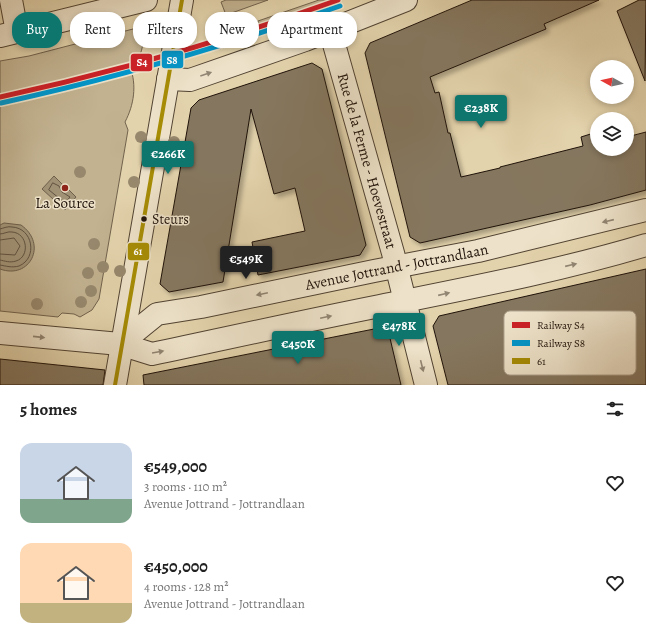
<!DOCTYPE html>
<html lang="en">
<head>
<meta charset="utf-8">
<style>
	:root { --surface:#fff; --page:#f6f6f6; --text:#222; --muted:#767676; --accent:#0f766e }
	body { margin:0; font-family:Alegreya,serif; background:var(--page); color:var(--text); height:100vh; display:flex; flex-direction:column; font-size:15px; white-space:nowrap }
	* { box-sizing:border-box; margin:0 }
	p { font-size:13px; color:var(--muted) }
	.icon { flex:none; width:22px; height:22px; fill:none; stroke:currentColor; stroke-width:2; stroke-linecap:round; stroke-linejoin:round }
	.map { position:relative; height:385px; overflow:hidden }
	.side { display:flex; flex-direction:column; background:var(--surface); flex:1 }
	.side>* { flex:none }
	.guide { position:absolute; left:12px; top:12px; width:400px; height:36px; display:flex; gap:8px }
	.needle { width:26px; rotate:278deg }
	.tools { position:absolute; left:590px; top:60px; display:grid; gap:8px }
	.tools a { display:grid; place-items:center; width:44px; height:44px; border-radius:50%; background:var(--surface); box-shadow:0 2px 6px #0003; font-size:20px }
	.price { position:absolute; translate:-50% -34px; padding:0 9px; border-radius:4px; background:var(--accent); color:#fff; font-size:13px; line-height:26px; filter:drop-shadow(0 1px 2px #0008) }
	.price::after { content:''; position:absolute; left:50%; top:24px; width:12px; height:9px; margin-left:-6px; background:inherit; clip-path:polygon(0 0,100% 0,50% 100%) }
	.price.active { background:#222; color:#fff }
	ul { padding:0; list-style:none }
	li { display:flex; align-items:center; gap:12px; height:100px; padding:0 20px }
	li span { display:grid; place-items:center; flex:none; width:112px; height:80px; border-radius:12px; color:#555 }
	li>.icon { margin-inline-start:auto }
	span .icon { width:48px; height:48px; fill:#fffc; stroke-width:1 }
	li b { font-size:17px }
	h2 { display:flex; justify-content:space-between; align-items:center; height:48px; padding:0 20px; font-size:17px }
	.pill { padding:0 14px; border-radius:16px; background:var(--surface); box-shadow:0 2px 6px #0003; font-size:14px; line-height:36px }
	.pill.active { background:var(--accent); color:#fff }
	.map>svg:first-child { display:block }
</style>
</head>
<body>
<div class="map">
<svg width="646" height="385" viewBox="0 0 646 385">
	<defs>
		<filter id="shadow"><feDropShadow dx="3.5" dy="3.5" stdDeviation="2" flood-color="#0004"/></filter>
	</defs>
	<rect width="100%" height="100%" fill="#e3d3ac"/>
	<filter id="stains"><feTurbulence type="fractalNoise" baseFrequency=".005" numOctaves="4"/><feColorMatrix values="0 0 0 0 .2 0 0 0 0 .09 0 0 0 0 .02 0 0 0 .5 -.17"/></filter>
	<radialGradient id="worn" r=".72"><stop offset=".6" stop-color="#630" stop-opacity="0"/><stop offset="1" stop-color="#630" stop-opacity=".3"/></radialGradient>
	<!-- green -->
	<g fill="#c2b290" stroke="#71624d">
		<path d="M226 0H268L226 15 221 2Z"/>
		<path d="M319 0H332L335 9 220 49 217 38C226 34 233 30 242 27L247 33 253 34 257 30 258 21Z"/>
		<path d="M133 29 140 32 144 37C142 50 141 59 130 67 137 85 134 105 125 122L128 130 99 299 92 310 80 317 74 314 62 313 58 317 0 311V61L29 56Z"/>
	</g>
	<!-- water -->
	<g fill="#a19275" stroke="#6d5f4a">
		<path d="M54 176 65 187 64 189 66 187 76 197 65 210 42 189Z"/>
		<path d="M4 223 21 225C48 244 30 280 0 269V225Z"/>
	</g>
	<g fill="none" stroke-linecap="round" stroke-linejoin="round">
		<!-- shore -->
		<g stroke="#605240" stroke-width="1">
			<path d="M53 183 59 186 62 192 70 197 65 203 49 190Z"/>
			<path d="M0 229C4 228 8 226 12 227 33 228 38 258 19 266 12 268 6 266 0 265"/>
			<path d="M0 234C4 234 8 231 12 232 28 233 30 257 16 261 10 263 5 261 0 260"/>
			<path d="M0 240 14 238 20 246 15 255 0 254"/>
		</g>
	</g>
	<!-- building -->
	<g fill="#85775e" stroke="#20130a" filter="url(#shadow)">
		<path d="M472 0H599L544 24 546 29 430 77 435 93 439 92 448 133H450L461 177 500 168V167L583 146 581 137 597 132V149H627V137L646 132V190L590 205 447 237 420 243 410 237 365 53 370 43Z"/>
		<path d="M639 0H646L645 81 617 11Z"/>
		<path d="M312 63 322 69 366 245 360 255 258 275 252 242 305 231 295 188 274 194 251 109 223 282 169 292 160 284 191 108 199 100Z"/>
		<path d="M646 269V385H448L433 326 439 316Z"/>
		<path d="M379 328 389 334 401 385H144L143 375Z"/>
		<path d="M0 359 105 370 103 385H0Z"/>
	</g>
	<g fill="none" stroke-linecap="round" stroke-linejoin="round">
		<!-- minor casing -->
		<g stroke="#514332" stroke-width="24">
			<g id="minor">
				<path d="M11 0 17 32"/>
				<path id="s1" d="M330 30 393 253 426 385"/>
				<path d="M0 36 146 0"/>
				<path d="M168 79 190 80 305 40 406 0"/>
				<path d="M0 333 120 344 152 354C228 338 304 321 380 306 469 288 559 271 646 245"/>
				<path id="s2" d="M120 344 157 314 201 307 374 271 478 251 646 210"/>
				<path d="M115 385 182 0"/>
			</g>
		</g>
		<!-- minor -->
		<use href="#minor" stroke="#ede2c9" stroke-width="22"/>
		<!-- bus-1 casing -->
		<g stroke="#ede2c9" stroke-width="7">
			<path id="bus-1" d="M115 385 182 0"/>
		</g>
		<!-- bus-1 -->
		<use href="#bus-1" stroke="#a68c05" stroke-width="4"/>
		<!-- rail-1 casing -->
		<g stroke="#ede2c9" stroke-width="8">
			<path id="rail-1" d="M0 97C115 72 227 40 338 0"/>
		</g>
		<!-- rail-2 casing -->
		<g stroke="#ede2c9" stroke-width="8">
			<path id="rail-2" d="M1 103C117 78 229 45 340 6"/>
		</g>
		<!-- rail-1 -->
		<use href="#rail-1" stroke="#cb2127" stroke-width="5"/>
		<!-- rail-2 -->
		<use href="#rail-2" stroke="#0096cb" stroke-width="5"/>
	</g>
	<!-- trees -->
	<g fill="#97886d">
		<circle cx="141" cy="137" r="6"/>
		<circle cx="174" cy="142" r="6"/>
		<circle cx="80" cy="172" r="6"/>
		<circle cx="134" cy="182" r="6"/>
		<circle cx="94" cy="244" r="6"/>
		<circle cx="103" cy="267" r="6"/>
		<circle cx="120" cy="271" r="6"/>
		<circle cx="88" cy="273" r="6"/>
		<circle cx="91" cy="291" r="6"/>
		<circle cx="81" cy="302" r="6"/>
		<circle cx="37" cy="304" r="6"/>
	</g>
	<!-- one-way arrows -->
	<defs><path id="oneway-solid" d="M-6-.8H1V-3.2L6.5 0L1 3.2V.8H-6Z"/></defs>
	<g fill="#918573">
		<use href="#oneway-solid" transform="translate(206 74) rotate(-19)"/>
		<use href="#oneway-solid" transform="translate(608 221) rotate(167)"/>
		<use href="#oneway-solid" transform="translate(571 265) rotate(-13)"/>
		<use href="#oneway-solid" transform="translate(262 294) rotate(168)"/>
		<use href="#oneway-solid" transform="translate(444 294) rotate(-13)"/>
		<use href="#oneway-solid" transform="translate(326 317) rotate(-12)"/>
		<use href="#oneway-solid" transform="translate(39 337) rotate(6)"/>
		<use href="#oneway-solid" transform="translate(158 352) rotate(-10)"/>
		<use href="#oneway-solid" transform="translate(422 366) rotate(76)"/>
	</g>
	<!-- markers -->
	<circle fill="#8f2418" stroke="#ede2c9" stroke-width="1.5" cx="65" cy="188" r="4"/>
	<circle fill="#20130a" stroke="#ede2c9" stroke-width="1.5" cx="144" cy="219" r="3.5"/>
	<g text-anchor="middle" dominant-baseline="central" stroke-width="3" stroke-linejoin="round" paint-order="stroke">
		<!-- bus labels -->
		<g font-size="14" fill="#20130a" stroke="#ede2c9" text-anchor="start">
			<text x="152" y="219">Steurs</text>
		</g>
		<!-- street labels -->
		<g font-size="15" fill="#20130a" stroke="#ede2c9">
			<text stroke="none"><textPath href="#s1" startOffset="136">Rue de la Ferme - Hoevestraat</textPath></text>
			<text stroke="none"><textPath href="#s2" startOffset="292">Avenue Jottrand - Jottrandlaan</textPath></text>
		</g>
		<!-- poi labels -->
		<g font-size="15" fill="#20130a" stroke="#ede2c9">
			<text x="65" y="203">La Source</text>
		</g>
	</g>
	<!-- legend -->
	<rect x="504" y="311" width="132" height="64" rx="6" fill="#ede2c9" stroke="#b0a490" stroke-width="1"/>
	<rect x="512" y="322" width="18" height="6" fill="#cb2127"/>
	<rect x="512" y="340" width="18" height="6" fill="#0096cb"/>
	<rect x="512" y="358" width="18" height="6" fill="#a68c05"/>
	<g font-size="11" fill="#20130a">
		<text x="537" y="329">Railway S4</text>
		<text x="537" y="347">Railway S8</text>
		<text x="537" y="365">61</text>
	</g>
	<g stroke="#ede2c9" stroke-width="1.5">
		<rect x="161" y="50" width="23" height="19" rx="4" fill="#0096cb"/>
		<rect x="130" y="53" width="23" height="19" rx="4" fill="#cb2127"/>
		<rect x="127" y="242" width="23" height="19" rx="4" fill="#a68c05"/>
	</g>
	<g font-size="11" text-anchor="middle" font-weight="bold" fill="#fff">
		<text x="172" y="64">S8</text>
		<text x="142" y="66">S4</text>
		<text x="138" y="255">61</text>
	</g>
	<rect width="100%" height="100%" filter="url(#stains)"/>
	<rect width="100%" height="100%" fill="url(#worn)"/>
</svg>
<div class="tools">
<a><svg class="needle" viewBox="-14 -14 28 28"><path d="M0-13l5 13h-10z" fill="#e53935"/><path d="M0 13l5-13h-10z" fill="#767676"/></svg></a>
<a><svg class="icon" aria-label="layers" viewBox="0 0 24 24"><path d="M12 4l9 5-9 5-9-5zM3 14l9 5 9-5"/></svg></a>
</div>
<b class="price" style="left:481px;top:129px">€238K</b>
<b class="price" style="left:168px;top:175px">€266K</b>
<b class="price active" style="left:246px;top:280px">€549K</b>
<b class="price" style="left:399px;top:347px">€478K</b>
<b class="price" style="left:298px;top:365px">€450K</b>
<div class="guide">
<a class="pill active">Buy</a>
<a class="pill">Rent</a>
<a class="pill">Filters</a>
<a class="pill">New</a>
<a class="pill">Apartment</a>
</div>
</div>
<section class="side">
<h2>5 homes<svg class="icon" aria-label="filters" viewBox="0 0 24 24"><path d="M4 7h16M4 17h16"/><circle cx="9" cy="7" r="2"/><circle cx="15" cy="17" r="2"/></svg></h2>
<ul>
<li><span style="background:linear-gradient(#c9d6e8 70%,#7fa58c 0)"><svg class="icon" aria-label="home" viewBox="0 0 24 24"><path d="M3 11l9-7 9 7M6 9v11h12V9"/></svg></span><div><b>€549,000</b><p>3 rooms · 110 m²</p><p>Avenue Jottrand - Jottrandlaan</p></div><svg class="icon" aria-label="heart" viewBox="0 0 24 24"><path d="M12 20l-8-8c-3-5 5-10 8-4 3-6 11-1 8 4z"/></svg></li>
<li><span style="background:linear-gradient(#ffd9b3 75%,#c2b280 0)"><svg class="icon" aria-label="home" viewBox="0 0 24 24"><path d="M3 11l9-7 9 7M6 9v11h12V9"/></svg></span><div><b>€450,000</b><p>4 rooms · 128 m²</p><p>Avenue Jottrand - Jottrandlaan</p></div><svg class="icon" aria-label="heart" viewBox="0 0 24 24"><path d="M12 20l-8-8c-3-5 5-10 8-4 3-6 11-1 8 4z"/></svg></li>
</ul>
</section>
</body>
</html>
